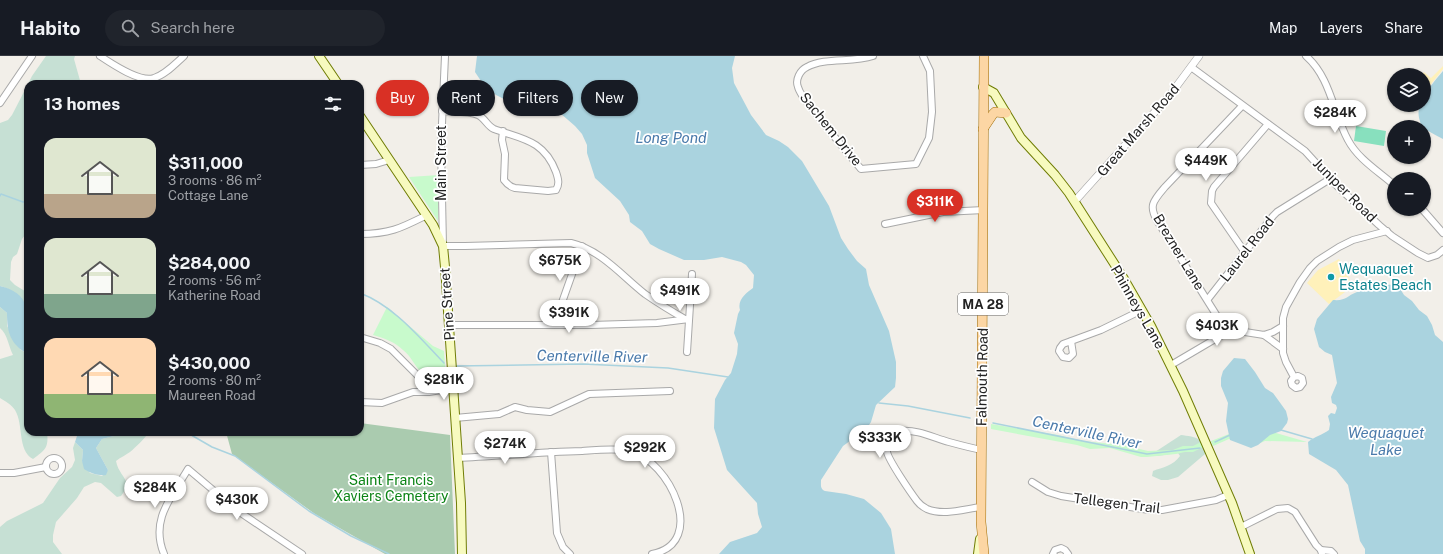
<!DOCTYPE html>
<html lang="en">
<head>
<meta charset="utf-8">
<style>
	:root { --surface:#171b24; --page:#20242c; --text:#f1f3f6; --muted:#9ea1a6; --line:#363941; --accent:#d93025 }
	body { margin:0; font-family:"Public Sans",sans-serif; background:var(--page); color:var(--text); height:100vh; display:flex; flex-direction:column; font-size:15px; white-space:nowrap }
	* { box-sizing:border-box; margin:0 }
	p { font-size:13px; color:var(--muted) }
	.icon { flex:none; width:22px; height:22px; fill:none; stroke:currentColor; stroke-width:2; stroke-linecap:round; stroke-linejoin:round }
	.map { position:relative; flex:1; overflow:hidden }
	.side { position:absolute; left:24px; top:24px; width:340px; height:356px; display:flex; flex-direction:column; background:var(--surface); border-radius:12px; box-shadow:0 1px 3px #0004 }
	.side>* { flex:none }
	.guide { position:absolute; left:376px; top:24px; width:380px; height:36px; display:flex; gap:8px }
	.controls { position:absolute; left:1387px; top:12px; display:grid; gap:8px }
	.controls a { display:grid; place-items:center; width:44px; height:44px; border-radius:50%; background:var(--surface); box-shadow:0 1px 3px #0004; font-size:20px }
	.price { position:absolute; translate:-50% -34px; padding:0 9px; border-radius:14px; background:#fff; color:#222; font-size:13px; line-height:26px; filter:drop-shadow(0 1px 2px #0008) }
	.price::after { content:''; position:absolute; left:50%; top:24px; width:12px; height:9px; margin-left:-6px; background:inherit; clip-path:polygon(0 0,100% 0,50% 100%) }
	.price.current { background:var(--accent); color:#fff }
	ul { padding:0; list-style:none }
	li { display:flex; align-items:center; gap:12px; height:100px; padding:0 20px }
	li span { display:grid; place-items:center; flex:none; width:112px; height:80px; border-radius:12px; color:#555 }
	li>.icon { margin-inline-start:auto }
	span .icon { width:48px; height:48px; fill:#fffc; stroke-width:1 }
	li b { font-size:17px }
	h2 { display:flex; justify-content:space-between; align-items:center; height:48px; padding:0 20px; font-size:17px }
	.chip { padding:0 14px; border-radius:18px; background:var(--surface); box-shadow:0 1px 3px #0004; font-size:14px; line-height:36px }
	.chip.current { background:var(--accent); color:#fff }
	header { display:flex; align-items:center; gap:24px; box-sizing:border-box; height:56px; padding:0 20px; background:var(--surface); border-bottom:1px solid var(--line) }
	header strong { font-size:19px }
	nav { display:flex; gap:22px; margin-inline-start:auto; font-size:14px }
	.search { width:280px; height:36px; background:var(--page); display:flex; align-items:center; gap:10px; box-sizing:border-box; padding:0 14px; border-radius:22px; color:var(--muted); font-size:15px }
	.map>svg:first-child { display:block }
</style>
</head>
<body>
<header>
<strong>Habito</strong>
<div class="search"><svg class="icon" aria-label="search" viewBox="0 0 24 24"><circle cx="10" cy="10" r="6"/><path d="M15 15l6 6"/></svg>Search here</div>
<nav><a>Map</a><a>Layers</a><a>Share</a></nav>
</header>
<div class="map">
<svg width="1443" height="498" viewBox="0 0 1443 498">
	<rect width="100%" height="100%" fill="#f2efe9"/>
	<!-- wetland -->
	<g fill="#c6e0d4">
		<path d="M46 0H75L74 3 81 28H28L32 20Z"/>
		<path d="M28 28V175L22 183 17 198 13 201 11 206 10 224 15 229 28 237V258L26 255V249C18 240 12 233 0 230V67L8 64 12 59Z"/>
		<path d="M0 251 7 257V270L21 294 28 298V376H47C49 392 45 394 33 403 17 394 24 369 15 354 12 349 5 345 0 342V303L13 299C8 289 8 279 0 272Z"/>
		<path d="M130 376H149C145 382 136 391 130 396 126 399 121 401 116 405 118 416 125 420 128 430L121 440 117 441 101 427 95 426 84 431 77 442 56 466 53 479V486L62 498H0V471L7 465 43 447 60 422 72 411 75 404 73 392 75 386 83 394 82 405 90 417 102 420 108 414 96 392 102 383Z"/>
		<path d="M1181 379C1187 380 1196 380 1200 385 1202 388 1202 391 1206 394L1205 398 1178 421 1168 424H1161L1152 420 1153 415C1163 411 1173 410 1180 400L1178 397 1157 400 1155 396Z"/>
	</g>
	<!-- sand -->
	<g fill="#fff1ba">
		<path d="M1443 10V13L1424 37V19H1422L1424 16 1431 22Z"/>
		<path d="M1339 203 1353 230 1329 248 1307 227 1318 214Z"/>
	</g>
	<!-- cemetery -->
	<path fill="#aacbaf" d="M360 367 450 379 455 498H385L315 458 232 398 226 376H360Z"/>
	<!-- park -->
	<g fill="#c8facc">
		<path d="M439 119 438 165 409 121Z"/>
		<path d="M387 251 433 290 444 295C444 305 450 324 435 321 430 320 425 320 421 316 414 309 411 300 403 294 395 286 384 282 373 279Z"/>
		<path d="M991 368 1058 379 1083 385 1123 389 1148 395 1173 394 1183 390H1193L1201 386 1203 391 1193 396H1185L1176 398 1147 401H1141L1110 392 1090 393 1077 389 991 373Z"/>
		<path d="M1269 375 1307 386 1265 385 1258 388H1247L1229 383 1213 390 1211 385 1229 378Z"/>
	</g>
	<!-- pitch -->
	<path fill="#88e0be" d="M1356 70 1386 75 1384 90 1354 85Z"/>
	<!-- water -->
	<g fill="#aad3df">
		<path d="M477 0H735L732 12 734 27 751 59 766 79 779 85 788 91 802 105 829 150 841 182 848 193 857 205 866 213 869 229 889 275 896 306V322L895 331 876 349 871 366 863 378 854 382 843 390 821 424C821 429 820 433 825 435L846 438 864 443 881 457 891 473 895 498H719L730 486 757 477 762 471 758 458 757 447 727 414 714 372 715 343 725 324 731 317 737 298 738 288 734 277 738 258 740 254C737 244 746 237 753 232L754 219 746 209 741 206 722 201 704 204H684L659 193 650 188 642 175 630 166 629 159 620 145 595 122 587 97V89L582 78 575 70 560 57 542 51 504 43 496 39 483 28 475 16Z"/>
		<path d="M1443 15V83C1435 79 1428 75 1422 71 1419 63 1417 57 1420 49H1424C1424 35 1435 25 1443 15Z"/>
		<path d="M1383 228 1393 229 1399 231 1404 239 1412 245 1419 254 1427 260 1432 269 1435 279 1443 286V498H1365V493L1360 485 1348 429 1336 414 1309 398 1308 386C1314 381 1322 379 1329 374L1330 368 1328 360 1331 357 1335 358 1337 352 1336 349 1332 347 1331 341 1337 327 1332 299 1325 296 1319 291 1314 273 1317 263 1333 244C1347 245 1346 240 1357 236 1366 233 1374 231 1383 228Z"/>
		<path d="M0 230C9 232 23 238 25 249 26 253 25 254 28 258V298C10 288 7 276 7 257L0 251Z"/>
		<path d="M1234 302 1245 303 1255 316 1265 332 1273 337 1281 348 1286 355 1288 363 1287 367 1281 375 1270 379 1258 389 1251 392 1230 384 1226 365 1228 347 1221 330V322L1223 315Z"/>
		<path d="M80 376H130L102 383 96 392 108 414 106 419C99 420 90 417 84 413L82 405 83 394 75 386 77 380Z"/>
	</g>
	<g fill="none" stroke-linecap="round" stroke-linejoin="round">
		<!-- stream -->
		<g stroke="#aad3df" stroke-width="1.5">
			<path d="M0 140 1 138 23 146 28 145"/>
			<path d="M360 237C394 250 419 281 444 307"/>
			<path d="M455 310 583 308 668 312 728 321"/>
			<path d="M879 347 908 350 970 362"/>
			<path d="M993 367 1147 398 1200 392"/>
			<path d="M1281 374 1312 383"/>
			<path d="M186 376 212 391 235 400 309 455 351 480 389 498"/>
			<path d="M1215 386 1230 379"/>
		</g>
		<!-- minor casing -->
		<g stroke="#a9a9a9" stroke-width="8">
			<g id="minor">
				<path d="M100 0C112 8 140 27 154 22 165 19 175 8 184 0"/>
				<path d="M445 0 441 90 443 190H465L571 187C601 194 622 220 645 238 658 247 671 255 685 263"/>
				<path d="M873 0C852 7 825 1 807 11 800 14 795 24 798 31 800 39 810 50 815 56 830 76 846 95 861 113L916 108 929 82 932 56 930 15 923 0"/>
				<path d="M1306 0C1331 22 1333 57 1348 84 1358 103 1378 115 1394 129"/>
				<path d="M1191 11 1305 95 1336 129 1379 169 1392 180 1418 197 1428 202 1437 199 1443 194"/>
				<path d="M0 47 32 0"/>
				<path d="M442 55C452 56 469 55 478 59 485 62 487 70 494 73 522 83 544 84 556 116 558 122 560 128 556 134L548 135 515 132C510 131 507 128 504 124L505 98 502 84 503 75"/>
				<path d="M360 109 376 108 389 104"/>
				<path d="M1422 153 1443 177"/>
				<path d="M885 168 943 156 984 154"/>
				<path d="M360 178C390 178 401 172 427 159"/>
				<path d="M1244 195 1211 147 1212 135 1214 131 1268 68"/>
				<path d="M1208 243 1273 160 1277 156 1330 123"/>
				<path d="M449 269H591L657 267 689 263"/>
				<path d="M554 269 582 190"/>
				<path d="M1227 276 1158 166C1148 150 1153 145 1165 131L1242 50"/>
				<path d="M1264 279 1283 293"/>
				<path d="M360 281 380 287 391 293 419 321 441 334"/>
				<path d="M1071 285 1073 298 1069 302 1063 301 1059 295 1060 292 1063 288 1101 274 1142 254"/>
				<path d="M687 296 692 218"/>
				<path d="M1171 309 1227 276H1245L1264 279 1273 276 1283 270"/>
				<path d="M1294 321 1298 320 1302 322 1303 327 1300 331 1296 332 1292 329 1291 325 1294 321 1286 306 1283 297V262L1286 251 1300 226 1310 212 1317 205 1339 191 1353 184 1387 175"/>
				<path d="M360 346 382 347 413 336H429L441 334 453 333"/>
				<path d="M455 362 499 358 515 351 527 354 550 356 589 338 670 335"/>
				<path d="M551 396 557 477 563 491 570 498"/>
				<circle cx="54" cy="410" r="8"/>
				<path d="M458 402C499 400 540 396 582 395 597 394 615 392 630 395 669 404 709 487 652 498"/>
				<path d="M0 417H14L46 411"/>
				<path d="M1032 426 1048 436 1061 440 1149 454H1162L1216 444 1228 439"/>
				<path d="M981 451C964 453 944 460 927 453 923 451 920 449 917 445 911 437 889 405 887 396 886 387 893 376 901 375 917 373 934 382 949 386 960 389 971 392 982 394"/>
				<path d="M1241 471 1277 453 1288 452 1295 456 1316 489 1321 494 1322 498"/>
				<path d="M1321 494 1331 495 1334 498"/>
				<path d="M164 498C150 464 171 442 188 413L238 455 302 498"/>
				<path d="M1053 498 1055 494 1061 492 1065 494 1068 498"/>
			</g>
		</g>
		<!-- tertiary casing -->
		<g stroke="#a9a9a9" stroke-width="8">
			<path id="tertiary" d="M1075 145 1170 39 1199 0"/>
		</g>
		<!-- secondary casing -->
		<g stroke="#707d05" stroke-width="10">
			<g id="secondary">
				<path d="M319 0 338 28"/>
				<path d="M983 31 994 37 1021 82 1055 119 1069 137 1124 223 1151 270 1183 335 1232 447 1250 498"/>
				<path d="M360 60 433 169 443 190 445 211 461 447 462 498"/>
				<path d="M978 498 980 483"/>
			</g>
		</g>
		<!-- primary casing -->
		<g stroke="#a06b00" stroke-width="10">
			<g id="primary">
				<path d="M983 73 993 58 995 56 1006 57"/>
				<path d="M984 498 981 466 984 0"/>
			</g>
		</g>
		<!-- minor -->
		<use href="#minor" stroke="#fff" stroke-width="6"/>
		<!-- tertiary -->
		<use href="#tertiary" stroke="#fff" stroke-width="7"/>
		<!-- secondary -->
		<use href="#secondary" stroke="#f7fabf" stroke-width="8"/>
		<!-- primary -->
		<use href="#primary" stroke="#fcd6a4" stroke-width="9"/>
	</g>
	<!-- markers -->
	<circle fill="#0f9aa8" stroke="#fff" stroke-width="1.5" cx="1331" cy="221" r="4"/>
	<g text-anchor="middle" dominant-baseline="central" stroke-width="3.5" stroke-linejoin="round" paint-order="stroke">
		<!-- shield labels -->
		<rect fill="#fff" stroke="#646464" stroke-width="1" x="958" y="237" width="50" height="22" rx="3"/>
		<g font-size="13" font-weight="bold" fill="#222">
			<text x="983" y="248">MA 28</text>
		</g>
		<!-- street labels -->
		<g font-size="14" fill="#222" stroke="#fff">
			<text transform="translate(831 73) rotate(51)">Sachem Drive</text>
			<text transform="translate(1138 74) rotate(-49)">Great Marsh Road</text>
			<text transform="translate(441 107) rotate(-90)">Main Street</text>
			<text transform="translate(1345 134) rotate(45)">Juniper Road</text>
			<text transform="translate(1247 193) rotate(-52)">Laurel Road</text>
			<text transform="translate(1179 196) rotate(59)">Brezner Lane</text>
			<text transform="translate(447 248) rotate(-94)">Pine Street</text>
			<text transform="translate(1138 251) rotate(60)">Phinneys Lane</text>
			<text transform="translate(982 321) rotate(-89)">Falmouth Road</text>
			<text transform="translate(1117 447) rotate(7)">Tellegen Trail</text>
		</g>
		<!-- culture labels -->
		<g font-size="14" fill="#0d838f" stroke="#fff" text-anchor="start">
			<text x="1339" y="213">Wequaquet<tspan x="1339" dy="16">Estates Beach</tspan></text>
		</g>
		<!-- park labels -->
		<g font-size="14" fill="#0c8416" stroke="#fff">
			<text x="391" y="424">Saint Francis<tspan x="391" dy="16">Xaviers Cemetery</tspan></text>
		</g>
		<!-- water labels -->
		<g font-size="15" font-style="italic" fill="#4a7aab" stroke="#fff">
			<text x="671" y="81">Long Pond</text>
			<text transform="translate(592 300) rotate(1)">Centerville River</text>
			<text transform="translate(1087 376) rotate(12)">Centerville River</text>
			<text x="1386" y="376">Wequaquet<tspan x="1386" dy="17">Lake</tspan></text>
		</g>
	</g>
</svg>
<div class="controls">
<a><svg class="icon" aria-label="layers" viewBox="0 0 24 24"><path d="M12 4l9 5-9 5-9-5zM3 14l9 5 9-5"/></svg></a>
<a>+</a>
<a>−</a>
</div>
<b class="price" style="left:1335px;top:78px">$284K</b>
<b class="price" style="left:1206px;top:126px">$449K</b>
<b class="price current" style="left:935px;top:167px">$311K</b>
<b class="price" style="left:560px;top:226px">$675K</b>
<b class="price" style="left:680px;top:256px">$491K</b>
<b class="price" style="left:569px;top:278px">$391K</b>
<b class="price" style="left:1217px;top:291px">$403K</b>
<b class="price" style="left:444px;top:345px">$281K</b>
<b class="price" style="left:880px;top:403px">$333K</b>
<b class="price" style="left:505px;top:409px">$274K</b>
<b class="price" style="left:645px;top:413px">$292K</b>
<b class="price" style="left:155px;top:453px">$284K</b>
<b class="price" style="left:237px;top:465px">$430K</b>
<div class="guide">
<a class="chip current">Buy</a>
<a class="chip">Rent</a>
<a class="chip">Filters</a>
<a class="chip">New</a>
</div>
<section class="side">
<h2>13 homes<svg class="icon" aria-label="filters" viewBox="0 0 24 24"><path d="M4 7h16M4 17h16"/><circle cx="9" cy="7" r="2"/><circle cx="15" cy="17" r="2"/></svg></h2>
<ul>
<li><span style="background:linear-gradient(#dfe7d0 70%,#b9a48a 0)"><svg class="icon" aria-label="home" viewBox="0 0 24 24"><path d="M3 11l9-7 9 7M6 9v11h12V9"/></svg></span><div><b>$311,000</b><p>3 rooms · 86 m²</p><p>Cottage Lane</p></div></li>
<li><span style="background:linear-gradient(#dfe7d0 70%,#7fa58c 0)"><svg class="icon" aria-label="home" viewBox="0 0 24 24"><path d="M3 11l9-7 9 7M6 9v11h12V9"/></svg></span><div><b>$284,000</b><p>2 rooms · 56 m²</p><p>Katherine Road</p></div></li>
<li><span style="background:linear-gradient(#ffd9b3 70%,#8fb573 0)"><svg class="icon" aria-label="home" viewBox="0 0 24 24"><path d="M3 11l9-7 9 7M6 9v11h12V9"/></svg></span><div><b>$430,000</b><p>2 rooms · 80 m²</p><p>Maureen Road</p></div></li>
</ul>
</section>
</div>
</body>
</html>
